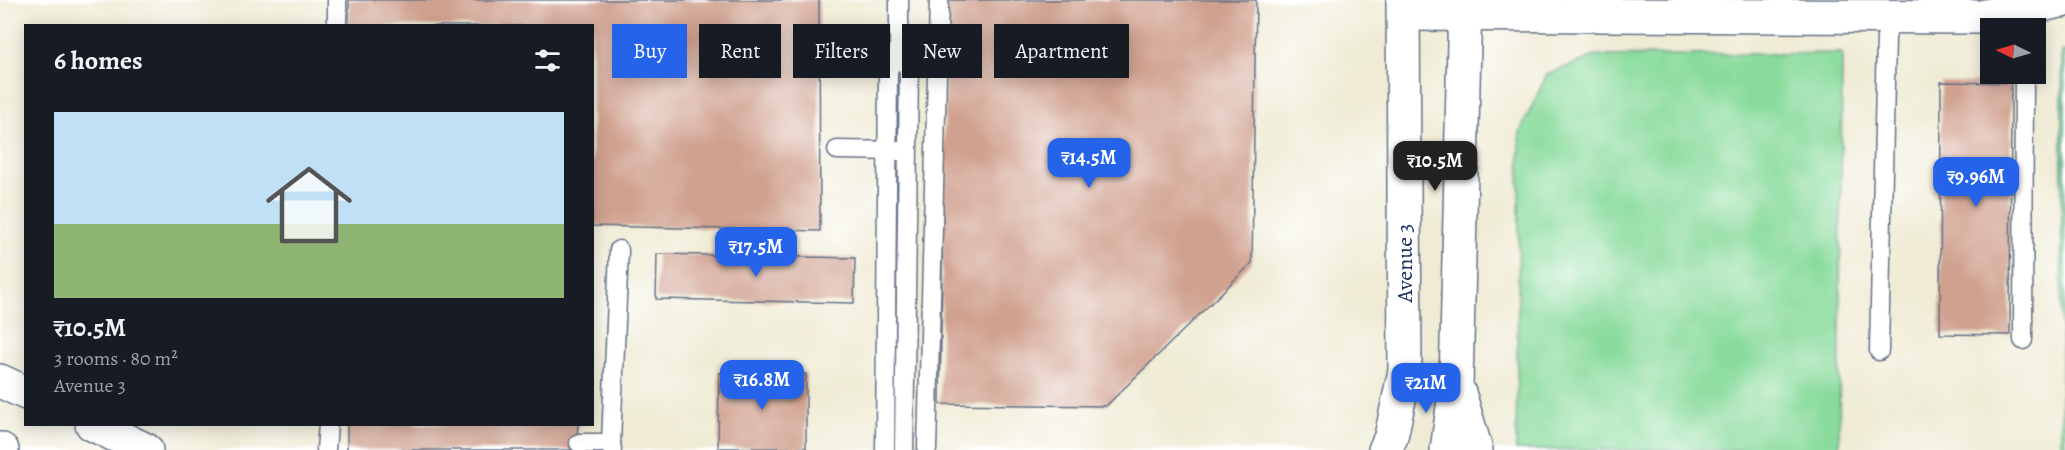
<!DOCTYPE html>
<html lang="en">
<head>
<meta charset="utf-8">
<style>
	:root { --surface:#171b24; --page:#242831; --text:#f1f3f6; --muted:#9ea1a6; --line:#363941; --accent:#2563eb }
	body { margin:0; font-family:Alegreya,serif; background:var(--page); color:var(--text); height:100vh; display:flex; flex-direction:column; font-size:22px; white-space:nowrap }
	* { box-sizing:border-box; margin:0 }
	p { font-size:20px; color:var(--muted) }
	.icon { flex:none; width:33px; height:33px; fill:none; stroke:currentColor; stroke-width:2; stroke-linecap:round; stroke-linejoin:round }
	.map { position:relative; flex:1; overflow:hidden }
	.side { position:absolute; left:24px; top:24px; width:570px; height:402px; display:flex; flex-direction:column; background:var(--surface); border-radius:0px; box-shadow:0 3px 15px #0003 }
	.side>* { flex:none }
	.guide { position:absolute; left:612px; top:24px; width:570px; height:54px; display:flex; gap:12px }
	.needle { width:39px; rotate:275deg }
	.controls { position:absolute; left:1980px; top:18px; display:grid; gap:12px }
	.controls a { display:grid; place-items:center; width:66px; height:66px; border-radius:0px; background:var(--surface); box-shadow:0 3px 15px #0003; font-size:30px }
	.price { position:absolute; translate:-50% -51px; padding:0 14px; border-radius:12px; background:var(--accent); color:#fff; font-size:20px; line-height:39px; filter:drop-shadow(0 2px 3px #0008) }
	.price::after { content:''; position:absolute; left:50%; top:36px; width:18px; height:14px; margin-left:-9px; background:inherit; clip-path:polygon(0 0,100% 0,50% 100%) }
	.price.current { background:#222; color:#fff }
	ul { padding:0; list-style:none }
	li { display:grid; align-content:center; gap:12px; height:318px; padding:0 30px }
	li+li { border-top:2px solid var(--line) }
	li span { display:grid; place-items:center; height:186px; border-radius:0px; color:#555 }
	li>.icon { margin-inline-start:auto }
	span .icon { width:108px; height:108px; fill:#fffc; stroke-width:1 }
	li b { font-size:26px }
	h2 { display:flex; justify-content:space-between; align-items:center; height:72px; padding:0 30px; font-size:26px }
	.pill { padding:0 21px; border-radius:0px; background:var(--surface); box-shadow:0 3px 15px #0003; font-size:21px; line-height:54px }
	.pill.current { background:var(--accent); color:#fff }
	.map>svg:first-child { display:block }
</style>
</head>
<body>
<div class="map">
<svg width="2065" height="450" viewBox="0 0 2065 450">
	<rect width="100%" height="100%" fill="#fff"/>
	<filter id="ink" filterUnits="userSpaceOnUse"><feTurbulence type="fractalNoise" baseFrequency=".0167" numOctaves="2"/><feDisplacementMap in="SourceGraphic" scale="12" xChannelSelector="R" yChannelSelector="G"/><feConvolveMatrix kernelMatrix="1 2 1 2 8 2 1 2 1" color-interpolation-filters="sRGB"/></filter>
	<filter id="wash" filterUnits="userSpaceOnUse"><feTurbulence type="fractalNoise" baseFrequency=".008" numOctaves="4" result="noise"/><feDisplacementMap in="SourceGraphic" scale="24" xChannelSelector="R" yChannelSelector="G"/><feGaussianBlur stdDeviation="1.35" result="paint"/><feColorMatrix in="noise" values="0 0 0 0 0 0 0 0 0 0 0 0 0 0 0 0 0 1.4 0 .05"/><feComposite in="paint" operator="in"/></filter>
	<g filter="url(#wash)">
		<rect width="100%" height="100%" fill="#efebd4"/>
		<!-- green -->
		<g fill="#89db9c" stroke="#52857d" stroke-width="1.5">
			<path d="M2062 51H2065V450H2061Z"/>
			<path d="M1842 53 1839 450H1516L1520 132 1547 74 1595 56Z"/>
		</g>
		<g id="blocks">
			<!-- building -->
			<g fill="#d0a18f">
				<path d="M349 0H819L820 231 592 226V26H349Z"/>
				<path d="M946 0H1256L1252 263 1106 406 940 404Z"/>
				<path d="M1941 82 2011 83 2010 335 1940 334Z"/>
				<path d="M657 254 855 258 854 303 656 299Z"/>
				<path d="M719 373 806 374V448H718Z"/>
				<path d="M347 424H578L576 450H347Z"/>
			</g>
		</g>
	</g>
	<g filter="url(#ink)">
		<use href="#blocks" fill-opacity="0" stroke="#657187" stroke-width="1.5"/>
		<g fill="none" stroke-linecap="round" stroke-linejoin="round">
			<!-- lane casing -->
			<g stroke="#657187" stroke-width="21">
				<g id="lane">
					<path d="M899 0V51L909 70 904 450"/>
					<path d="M337 26V0"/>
					<path d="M837 150 900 151"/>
					<path d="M2023 340 2024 74"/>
					<path d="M1879 351 1886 37 1892 17"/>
					<path d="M579 443H611L612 450"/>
					<path d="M611 443 619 250"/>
					<path d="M326 450 328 424"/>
					<path d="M885 450 888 70 899 51"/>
					<path d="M927 450 939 0"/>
				</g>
			</g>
			<!-- street casing -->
			<g stroke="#657187" stroke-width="36">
				<path id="street" d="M1404 14 1981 17 2065 0"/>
			</g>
			<!-- secondary casing -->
			<g stroke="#657187" stroke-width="36">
				<g id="secondary">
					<path d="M0 381 26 393"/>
					<path d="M1459 393 1476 450"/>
					<path d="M92 424 146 450"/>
					<path d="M0 449 2 450"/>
					<path d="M1385 450 1391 437 1405 371 1403 0"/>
					<path d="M1447 450 1456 386 1465 0"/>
				</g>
			</g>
			<!-- lane -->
			<use href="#lane" stroke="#fff" stroke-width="18"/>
			<!-- street -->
			<use href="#street" stroke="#fff" stroke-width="33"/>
			<!-- secondary -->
			<use href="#secondary" stroke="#fff" stroke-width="33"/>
		</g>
	</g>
	<g text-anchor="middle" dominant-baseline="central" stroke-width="4.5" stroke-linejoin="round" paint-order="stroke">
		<!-- street labels -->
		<g font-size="22" fill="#1b2f5e" stroke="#fff">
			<text transform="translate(1405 263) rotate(-90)">Avenue 3</text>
		</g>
	</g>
</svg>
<div class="controls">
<a><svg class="needle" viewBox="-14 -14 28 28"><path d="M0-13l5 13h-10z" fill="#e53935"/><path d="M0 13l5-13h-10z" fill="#9ea1a6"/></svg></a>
</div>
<b class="price" style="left:1089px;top:189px">₹14.5M</b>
<b class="price current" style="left:1435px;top:192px">₹10.5M</b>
<b class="price" style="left:1976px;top:208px">₹9.96M</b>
<b class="price" style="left:756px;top:278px">₹17.5M</b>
<b class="price" style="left:762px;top:411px">₹16.8M</b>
<b class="price" style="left:1426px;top:414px">₹21M</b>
<div class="guide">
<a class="pill current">Buy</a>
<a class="pill">Rent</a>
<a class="pill">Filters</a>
<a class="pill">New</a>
<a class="pill">Apartment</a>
</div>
<section class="side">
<h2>6 homes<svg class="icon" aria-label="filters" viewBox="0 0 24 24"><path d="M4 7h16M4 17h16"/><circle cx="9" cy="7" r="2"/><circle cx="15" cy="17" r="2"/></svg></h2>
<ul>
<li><span style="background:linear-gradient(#bfe0f5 60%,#8fb573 0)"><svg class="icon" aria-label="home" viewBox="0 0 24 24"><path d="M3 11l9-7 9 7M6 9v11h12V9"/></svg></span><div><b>₹10.5M</b><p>3 rooms · 80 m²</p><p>Avenue 3</p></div></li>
</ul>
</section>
</div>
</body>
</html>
